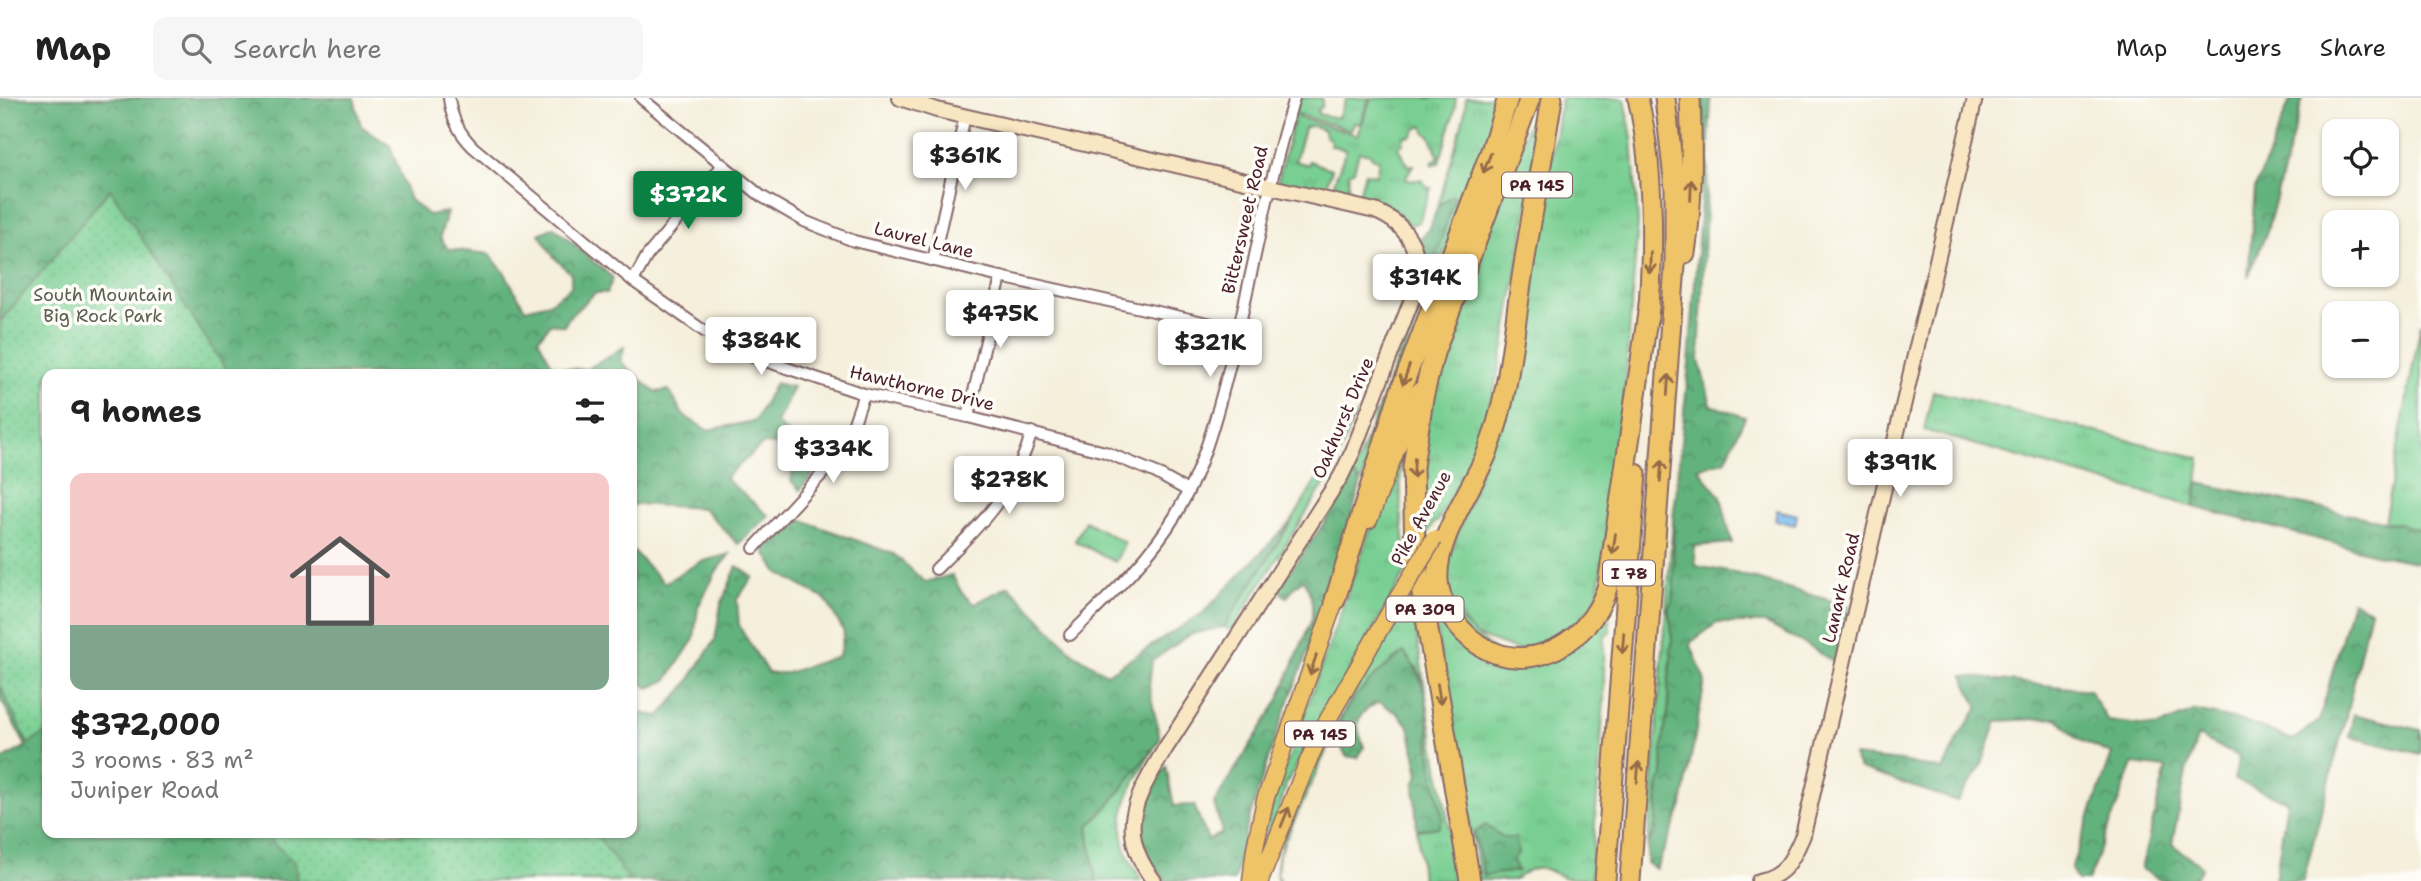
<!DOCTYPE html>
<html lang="en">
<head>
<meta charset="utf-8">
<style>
	:root { --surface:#fff; --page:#f6f6f6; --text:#222; --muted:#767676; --line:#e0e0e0; --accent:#0b8043 }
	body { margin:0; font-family:"Shantell Sans",sans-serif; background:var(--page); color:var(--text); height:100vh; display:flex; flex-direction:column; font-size:26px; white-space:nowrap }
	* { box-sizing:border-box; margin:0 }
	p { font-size:23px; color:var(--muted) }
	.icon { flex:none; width:38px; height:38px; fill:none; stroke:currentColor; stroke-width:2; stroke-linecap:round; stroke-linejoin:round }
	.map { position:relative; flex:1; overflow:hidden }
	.drawer { position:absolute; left:42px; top:271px; width:595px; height:469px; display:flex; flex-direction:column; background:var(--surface); border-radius:14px; box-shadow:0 2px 5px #0004 }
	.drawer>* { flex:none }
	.buttons { position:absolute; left:2322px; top:21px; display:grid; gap:14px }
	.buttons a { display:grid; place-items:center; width:77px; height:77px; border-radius:14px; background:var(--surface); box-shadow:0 2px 5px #0004; font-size:35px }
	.price { position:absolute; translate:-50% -60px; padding:0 16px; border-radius:7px; background:#fff; color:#222; font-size:23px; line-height:46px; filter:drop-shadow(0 2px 4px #0008) }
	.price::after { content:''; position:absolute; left:50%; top:42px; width:21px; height:16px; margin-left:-10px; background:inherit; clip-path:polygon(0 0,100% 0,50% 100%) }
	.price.selected { background:var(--accent); color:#fff }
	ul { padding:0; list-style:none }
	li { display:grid; align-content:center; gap:14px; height:371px; padding:0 28px }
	li span { display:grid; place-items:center; height:217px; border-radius:14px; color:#555 }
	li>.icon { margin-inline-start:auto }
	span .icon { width:126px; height:126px; fill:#fffc; stroke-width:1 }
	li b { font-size:30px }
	h2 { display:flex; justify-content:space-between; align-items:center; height:84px; padding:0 28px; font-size:30px }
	header { display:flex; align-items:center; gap:42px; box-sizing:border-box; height:98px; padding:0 35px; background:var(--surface); border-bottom:2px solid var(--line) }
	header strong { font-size:33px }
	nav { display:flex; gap:38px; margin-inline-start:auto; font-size:24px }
	.search { width:490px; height:63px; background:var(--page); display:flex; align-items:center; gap:18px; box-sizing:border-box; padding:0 24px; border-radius:14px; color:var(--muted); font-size:26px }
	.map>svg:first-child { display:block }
</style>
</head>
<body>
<header>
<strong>Map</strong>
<div class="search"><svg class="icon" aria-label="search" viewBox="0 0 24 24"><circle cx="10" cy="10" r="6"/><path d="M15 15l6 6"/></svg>Search here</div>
<nav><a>Map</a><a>Layers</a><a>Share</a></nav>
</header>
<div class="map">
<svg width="2421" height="783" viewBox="0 0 2421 783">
	<defs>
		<pattern id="grass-tufts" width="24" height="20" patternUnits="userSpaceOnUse" patternTransform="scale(1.75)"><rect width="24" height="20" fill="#79cf93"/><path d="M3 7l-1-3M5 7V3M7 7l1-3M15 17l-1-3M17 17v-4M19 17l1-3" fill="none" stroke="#6ab17f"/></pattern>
		<pattern id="forest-crowns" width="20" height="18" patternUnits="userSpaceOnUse" patternTransform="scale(1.75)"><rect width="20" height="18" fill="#62b27d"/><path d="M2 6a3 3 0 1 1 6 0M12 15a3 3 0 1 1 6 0" fill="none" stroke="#539067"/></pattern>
		<pattern id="park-dots" width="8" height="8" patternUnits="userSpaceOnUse" patternTransform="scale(1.75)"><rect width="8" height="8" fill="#79cf93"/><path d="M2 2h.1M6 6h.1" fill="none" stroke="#6ab17f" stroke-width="1.8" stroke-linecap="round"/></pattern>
		<pattern id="water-waves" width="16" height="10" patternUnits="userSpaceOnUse" patternTransform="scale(1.75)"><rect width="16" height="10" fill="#7dbef2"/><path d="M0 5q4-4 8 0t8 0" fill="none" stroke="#689ac4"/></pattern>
	</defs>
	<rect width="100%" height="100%" fill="#fdfcf7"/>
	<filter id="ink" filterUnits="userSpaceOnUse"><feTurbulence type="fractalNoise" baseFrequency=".0143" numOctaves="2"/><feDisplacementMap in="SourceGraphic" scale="14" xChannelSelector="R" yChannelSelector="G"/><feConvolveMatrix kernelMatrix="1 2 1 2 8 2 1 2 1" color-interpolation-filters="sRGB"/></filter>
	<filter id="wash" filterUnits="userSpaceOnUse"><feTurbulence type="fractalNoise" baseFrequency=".00686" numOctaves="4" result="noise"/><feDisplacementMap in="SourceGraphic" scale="28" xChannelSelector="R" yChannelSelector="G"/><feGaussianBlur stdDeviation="1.57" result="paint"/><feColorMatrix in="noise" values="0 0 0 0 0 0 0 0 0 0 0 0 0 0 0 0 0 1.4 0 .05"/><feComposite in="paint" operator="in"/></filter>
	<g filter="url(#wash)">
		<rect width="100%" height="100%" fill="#f5efdc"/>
		<!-- grass -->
		<g fill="url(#grass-tufts)" stroke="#62775f" stroke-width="2">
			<path d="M1299 0H1322V8L1318 12V16L1338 20 1346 0H1369L1360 26 1354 25 1351 32 1298 16V19L1358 37 1371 0H1456L1454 15 1439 65 1432 66 1433 63 1439 59 1430 37 1427 36 1422 28 1416 31 1411 38H1404L1403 46 1398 49 1408 68 1413 67 1406 79 1407 82H1421L1428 90H1431L1419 124 1411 127 1390 109 1358 100 1365 75 1376 77 1379 63 1371 59V56L1359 54 1354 72 1349 75 1348 88 1351 92 1345 98 1333 96 1331 93 1346 52 1330 47 1331 42 1325 38 1324 32C1317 29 1311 26 1304 30L1295 63 1309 67V63L1332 71 1325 91 1322 95 1281 85 1278 82Z"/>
			<path d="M1466 0H1502L1443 158 1436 159 1424 203 1374 340 1361 385 1353 376 1424 192 1426 173 1436 158 1454 99 1452 98 1438 108 1464 19Z"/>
			<path d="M1538 0H1546L1504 248 1493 297 1466 370 1438 423 1434 425 1427 437 1435 499 1508 566 1602 519 1605 523 1610 522V534L1604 540V601L1591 781 1565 780 1543 770 1529 772 1514 782H1422L1417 732 1439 729 1424 586 1416 568 1340 623 1279 756 1277 774 1280 783H1278C1263 736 1382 547 1411 499L1430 624 1458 777 1479 776 1426 472 1419 370 1439 267Z"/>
			<path d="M1561 0H1625L1632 41 1638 124 1623 311 1599 491 1594 505 1564 540 1517 552 1475 537 1452 508 1448 494 1446 468 1519 265Z"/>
			<path d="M1700 0H1704L1702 89Z"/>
			<path d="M2421 225V431L2384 424Z"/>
			<path d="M1933 293 2200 360 2194 409 1924 332Z"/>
			<path d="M1356 316 1332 374 1231 533 1224 529 1293 421Z"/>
			<path d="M1400 356 1401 415 1408 470 1287 684 1269 745 1264 741 1272 706 1378 410Z"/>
			<path d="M1673 422 1674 491 1673 501 1668 511C1675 538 1671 560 1668 587 1668 596 1670 606 1668 614 1663 637 1661 655 1663 679 1650 694 1663 723 1648 745Z"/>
			<path d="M1160 641C1139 676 1112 710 1126 753 1129 763 1136 773 1141 782L1096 783 1088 729 1109 707Z"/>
		</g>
		<!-- forest -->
		<g fill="url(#forest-crowns)" stroke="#566854" stroke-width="2">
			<path d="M0 0H354L361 28 390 48 410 102 428 117 447 114 440 139 448 151 489 156 505 175 525 211 549 205 571 189V176L554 159 539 136 554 129 613 180 607 195H595L569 219 564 228 551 225 538 241 554 270 587 271 624 249 621 264 655 294 669 292 683 317 707 332 755 323 775 285 793 289 777 326 807 351 833 341 840 344 800 392 791 383C797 357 791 346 763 346L725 380 769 418 738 446 703 410 635 406 632 409V276H47V735H632V614L660 618 686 587 715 542 721 506 737 468 753 479 737 501 739 528 768 575H787L839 558 844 534 826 502 777 474 764 452 801 422 894 456 925 484 952 477 962 495 974 506 1009 488 1072 554 1107 576 1204 514 1293 421 1224 529 1191 536 1152 563 1149 589 1160 641 1109 707 1088 729 1096 783H0V663L26 648 0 600Z"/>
			<path d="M1704 0H1711L1699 262 1711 307 1745 319 1725 363 1698 370 1721 399 1732 445 1694 448 1696 468 1739 476 1850 508 1836 566 1811 549 1765 525H1717L1690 545 1705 583 1682 708 1656 771 1647 765 1648 745 1654 737 1657 721 1659 684 1663 679C1661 655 1663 637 1668 614 1670 606 1668 596 1668 587 1671 560 1675 538 1668 511L1673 501 1674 491 1673 422 1689 266 1702 89Z"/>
			<path d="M2291 0H2303L2267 133 2248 180 2255 91Z"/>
			<path d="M1452 98 1455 99 1436 158 1426 173 1427 160 1420 140 1429 132 1438 108Z"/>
			<path d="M1353 376 1361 385 1318 527 1276 637 1245 734 1235 780 1234 783H1166C1150 766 1134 736 1142 712 1146 696 1157 682 1166 668L1174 708 1194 707 1208 742 1222 735 1214 705 1278 603 1312 521C1313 506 1312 495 1303 482L1295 488 1287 499 1277 492 1336 408Z"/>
			<path d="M2198 385 2421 431V465L2379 457 2194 409Z"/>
			<path d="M632 452 664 485 700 464 730 456 717 472 698 509 694 541 667 582 649 590 632 578Z"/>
			<path d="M2352 503 2370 512 2345 623 2303 783H2275L2287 703 2234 682 2239 659 2198 638 2186 674 2172 746 2202 769 2193 783H2162L2141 771 2166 670 2133 666 2088 783H2077L2071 771 2112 656 2077 641 2057 620 1997 623 1981 669 1957 703 1860 671 1853 658 1901 663 1943 672 1959 638 1978 610 1963 578 2089 592 2108 623 2156 629 2196 613 2247 624 2293 642 2319 623Z"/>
			<path d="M1404 554C1433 589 1426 620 1431 662 1434 681 1439 701 1443 720L1439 729 1417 732 1414 687 1419 676 1409 628 1397 615 1379 604C1355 616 1354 625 1364 649L1358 660 1346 658C1344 653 1340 648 1339 643 1330 613 1383 569 1404 554Z"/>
			<path d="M2353 616 2421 632V656L2350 639Z"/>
			<path d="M1485 727 1505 740H1516L1518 755 1513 762 1518 773 1484 778 1474 735Z"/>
		</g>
		<!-- park -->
		<g fill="url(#park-dots)" stroke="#62775f" stroke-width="2">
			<path d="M110 91 229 276H47V634L28 646 0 588V224Z"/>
			<path d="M263 735H595L630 783H297L295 765Z"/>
		</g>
		<!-- pitch -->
		<path fill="#79cf93" stroke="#62775f" stroke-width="2" d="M1085 423 1125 445 1115 464 1075 443Z"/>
		<!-- water -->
		<path fill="url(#water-waves)" stroke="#646e8e" stroke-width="2" d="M1777 412 1797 417 1795 427 1775 422Z"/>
	</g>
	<g filter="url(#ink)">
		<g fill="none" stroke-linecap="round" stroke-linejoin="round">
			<!-- street casing -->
			<g stroke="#866869" stroke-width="14">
				<g id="street">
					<path d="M449 0C451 20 459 35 473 49L633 183 704 233 751 258 864 296 968 319 1105 354 1154 374 1188 393"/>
					<path d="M641 0 761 98 804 123 854 143 996 178 1239 232"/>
					<path d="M933 163 965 18"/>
					<path d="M633 183 647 158 722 68"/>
					<path d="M968 319 1001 179"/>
					<path d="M754 450 834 363 849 339 864 296"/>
					<path d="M936 471C981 426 1013 397 1032 334"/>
					<path d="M1070 537C1108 499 1147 464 1175 418 1202 373 1215 324 1228 274 1252 183 1266 90 1294 0"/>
				</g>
			</g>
			<!-- secondary casing -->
			<g stroke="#866869" stroke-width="18">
				<g id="secondary">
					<path d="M900 0 937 12 1375 113C1411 127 1425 160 1414 196L1353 353 1341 378 1165 651C1137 699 1114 731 1154 783"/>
					<path d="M1759 783C1786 778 1793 760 1803 737L1975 0"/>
				</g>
			</g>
			<!-- primary casing -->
			<g stroke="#866869" stroke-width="19">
				<g id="primary">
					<path d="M1369 422 1419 293"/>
					<path d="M1251 783 1255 750 1265 702 1339 491"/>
					<path d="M1260 783 1306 668 1323 630 1399 498"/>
				</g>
			</g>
			<!-- highway casing -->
			<g stroke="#866869" stroke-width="23">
				<g id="highway">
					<path d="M1552 0C1543 58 1532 115 1523 173 1513 234 1510 297 1487 355 1471 394 1435 440 1438 483 1440 501 1448 517 1460 530 1510 588 1589 553 1608 487L1649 208"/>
					<path d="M1638 0C1654 71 1654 148 1648 220"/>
					<path d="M1685 155C1693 103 1692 52 1690 0"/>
					<path d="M1335 502 1398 300 1492 50 1508 0"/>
					<path d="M1470 783 1415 454 1413 369 1423 300 1434 255 1530 0"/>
					<path d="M1605 783 1636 376"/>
					<path d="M1630 783 1675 167V91L1665 0"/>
				</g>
			</g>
			<!-- street -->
			<use href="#street" stroke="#fff" stroke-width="10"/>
			<!-- secondary -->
			<use href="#secondary" stroke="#f9e7c3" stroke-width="14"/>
			<!-- primary -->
			<use href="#primary" stroke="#efc469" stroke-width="16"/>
			<!-- highway -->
			<use href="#highway" stroke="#efc469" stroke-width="19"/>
			<!-- primary-bridge casing -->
			<g stroke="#866869" stroke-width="19" stroke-linecap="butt">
				<path id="primary-bridge" d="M1399 498 1434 441"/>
			</g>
			<!-- primary-bridge -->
			<use href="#primary-bridge" stroke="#efc469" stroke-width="16"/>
		</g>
		<!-- one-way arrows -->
		<defs><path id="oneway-shaft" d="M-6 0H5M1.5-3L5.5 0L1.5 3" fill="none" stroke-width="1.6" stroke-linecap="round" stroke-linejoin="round" transform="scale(1.75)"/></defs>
		<g stroke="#946947">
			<use href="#oneway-shaft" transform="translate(1487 65) rotate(111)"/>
			<use href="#oneway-shaft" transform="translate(1691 92) rotate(-88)"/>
			<use href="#oneway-shaft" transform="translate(1650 165) rotate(92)"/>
			<use href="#oneway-shaft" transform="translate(1406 277) rotate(109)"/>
			<use href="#oneway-shaft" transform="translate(1668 287) rotate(-86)"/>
			<use href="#oneway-shaft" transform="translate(1414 370) rotate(93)"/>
			<use href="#oneway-shaft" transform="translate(1661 373) rotate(-86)"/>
			<use href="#oneway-shaft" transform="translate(1614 446) rotate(98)"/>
			<use href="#oneway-shaft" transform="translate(1623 545) rotate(94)"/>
			<use href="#oneway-shaft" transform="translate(1313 567) rotate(109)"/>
			<use href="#oneway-shaft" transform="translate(1439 596) rotate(81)"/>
			<use href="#oneway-shaft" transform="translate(1638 674) rotate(-86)"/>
			<use href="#oneway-shaft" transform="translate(1285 719) rotate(-68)"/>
		</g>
	</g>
	<g text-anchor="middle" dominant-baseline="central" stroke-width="7" stroke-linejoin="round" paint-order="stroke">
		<!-- shield labels -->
		<g fill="#fdfcf7" stroke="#806168" stroke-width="2">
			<rect x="1502" y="74.5" width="70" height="25" rx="5"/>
			<rect x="1603" y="462.5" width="52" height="25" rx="5"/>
			<rect x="1386.5" y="498.5" width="77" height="25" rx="5"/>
			<rect x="1285" y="623.5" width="70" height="25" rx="5"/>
		</g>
		<g font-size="16" font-weight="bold" fill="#4a1f2b">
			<text x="1537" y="87">PA 145</text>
			<text x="1629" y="475">I 78</text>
			<text x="1425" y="511">PA 309</text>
			<text x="1320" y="636">PA 145</text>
		</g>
		<!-- street labels -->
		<g font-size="18" fill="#4a1f2b" stroke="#fdfcf7">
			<text transform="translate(1245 122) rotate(-77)">Bittersweet Road</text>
			<text transform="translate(924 142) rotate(14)">Laurel Lane</text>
			<text transform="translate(922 290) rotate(13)">Hawthorne Drive</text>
			<text transform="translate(1343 320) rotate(-67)">Oakhurst Drive</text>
			<text transform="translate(1421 420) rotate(-61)">Pike Avenue</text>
			<text transform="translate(1841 490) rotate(-77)">Lanark Road</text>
		</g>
		<!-- park labels -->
		<g font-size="18" fill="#5a5d4f" stroke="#fdfcf7">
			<text x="103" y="197">South Mountain<tspan x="103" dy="21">Big Rock Park</tspan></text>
		</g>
	</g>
</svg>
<div class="buttons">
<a><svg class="icon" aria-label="locate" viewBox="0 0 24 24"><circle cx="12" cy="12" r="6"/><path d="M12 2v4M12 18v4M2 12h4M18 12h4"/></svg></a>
<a>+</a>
<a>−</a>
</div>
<b class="price" style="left:965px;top:94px">$361K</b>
<b class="price selected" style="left:688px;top:133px">$372K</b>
<b class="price" style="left:1425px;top:216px">$314K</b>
<b class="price" style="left:1000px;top:252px">$475K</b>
<b class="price" style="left:761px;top:279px">$384K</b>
<b class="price" style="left:1210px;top:281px">$321K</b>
<b class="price" style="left:833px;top:387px">$334K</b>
<b class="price" style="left:1900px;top:401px">$391K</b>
<b class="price" style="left:1009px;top:418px">$278K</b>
<section class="drawer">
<h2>9 homes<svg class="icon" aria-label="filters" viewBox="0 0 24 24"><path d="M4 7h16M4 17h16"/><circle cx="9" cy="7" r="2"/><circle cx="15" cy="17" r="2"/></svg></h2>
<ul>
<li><span style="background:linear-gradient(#f6c9c9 70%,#7fa58c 0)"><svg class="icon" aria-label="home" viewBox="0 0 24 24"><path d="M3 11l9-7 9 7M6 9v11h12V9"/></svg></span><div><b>$372,000</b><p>3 rooms · 83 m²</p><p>Juniper Road</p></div></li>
</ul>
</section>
</div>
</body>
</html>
